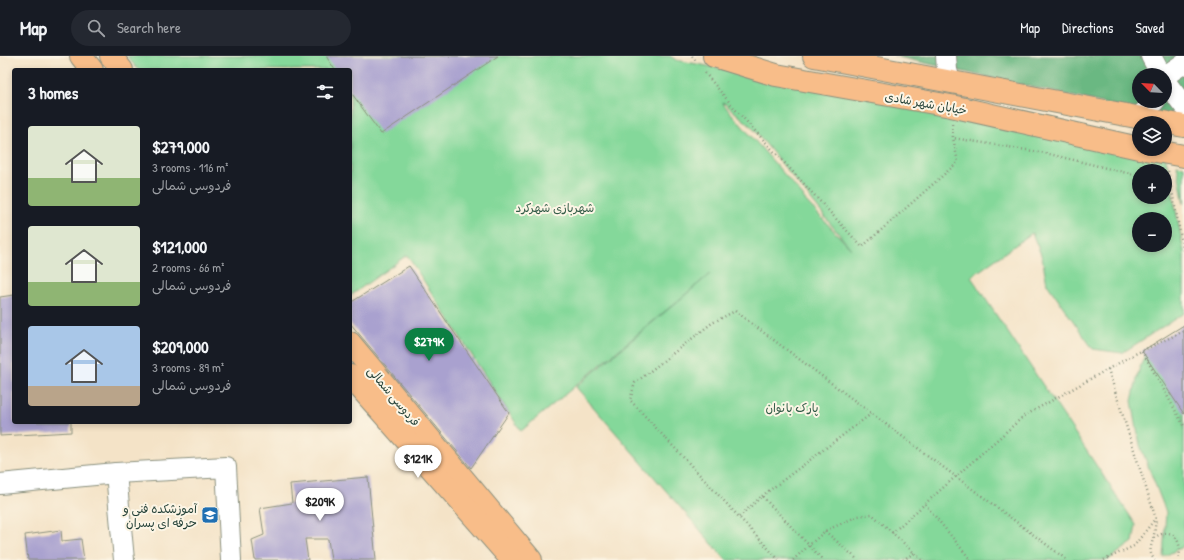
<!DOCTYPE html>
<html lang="en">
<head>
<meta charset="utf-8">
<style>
	:root { --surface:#171b24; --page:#242831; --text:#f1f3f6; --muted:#9ea1a6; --line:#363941; --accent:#0b8043 }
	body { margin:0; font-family:"Patrick Hand","Playpen Sans Arabic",sans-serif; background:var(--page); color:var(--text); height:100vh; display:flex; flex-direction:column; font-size:15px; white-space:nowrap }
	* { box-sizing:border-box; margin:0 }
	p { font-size:13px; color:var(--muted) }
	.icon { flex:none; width:22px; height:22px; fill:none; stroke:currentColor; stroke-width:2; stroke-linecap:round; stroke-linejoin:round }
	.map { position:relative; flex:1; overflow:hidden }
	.panel { position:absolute; left:12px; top:12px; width:340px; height:356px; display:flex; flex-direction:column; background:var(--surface); border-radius:4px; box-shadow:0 2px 6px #0003 }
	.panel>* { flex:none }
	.needle { width:26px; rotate:294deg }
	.fabs { position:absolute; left:1132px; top:12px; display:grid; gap:8px }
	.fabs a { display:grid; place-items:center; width:40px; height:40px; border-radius:50%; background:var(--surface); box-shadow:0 2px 6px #0003; font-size:20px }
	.price { position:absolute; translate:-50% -34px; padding:0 9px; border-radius:14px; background:#fff; color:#222; font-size:13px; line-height:26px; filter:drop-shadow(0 1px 2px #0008) }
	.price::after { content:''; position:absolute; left:50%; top:24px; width:12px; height:9px; margin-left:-6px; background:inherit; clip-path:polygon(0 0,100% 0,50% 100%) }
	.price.current { background:var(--accent); color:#fff }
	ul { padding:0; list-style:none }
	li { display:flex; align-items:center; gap:12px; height:100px; padding:0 16px }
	li span { display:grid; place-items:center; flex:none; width:112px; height:80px; border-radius:4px; color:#555 }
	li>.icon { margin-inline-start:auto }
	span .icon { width:48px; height:48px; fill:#fffc; stroke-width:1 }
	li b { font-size:17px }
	h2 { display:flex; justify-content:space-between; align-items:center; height:48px; padding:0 16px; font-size:17px }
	header { display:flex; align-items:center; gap:24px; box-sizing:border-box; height:56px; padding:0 20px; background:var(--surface); border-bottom:1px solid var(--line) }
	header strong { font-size:19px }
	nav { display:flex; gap:22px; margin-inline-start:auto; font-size:14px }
	.search { width:280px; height:36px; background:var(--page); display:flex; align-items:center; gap:10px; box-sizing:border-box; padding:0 14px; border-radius:22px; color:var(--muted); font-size:15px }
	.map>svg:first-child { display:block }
</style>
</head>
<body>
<header>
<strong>Map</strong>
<div class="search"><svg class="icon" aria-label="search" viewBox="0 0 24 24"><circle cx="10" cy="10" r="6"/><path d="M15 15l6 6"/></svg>Search here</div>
<nav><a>Map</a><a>Directions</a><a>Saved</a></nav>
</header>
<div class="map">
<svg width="1184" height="504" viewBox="0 0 1184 504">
	<rect width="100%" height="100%" fill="#fcf5e5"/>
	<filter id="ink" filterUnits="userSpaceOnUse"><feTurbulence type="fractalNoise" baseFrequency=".025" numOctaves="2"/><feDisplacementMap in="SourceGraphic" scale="8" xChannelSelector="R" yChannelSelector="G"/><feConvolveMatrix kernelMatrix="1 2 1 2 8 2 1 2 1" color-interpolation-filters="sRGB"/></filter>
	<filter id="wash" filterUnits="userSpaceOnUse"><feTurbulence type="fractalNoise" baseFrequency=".012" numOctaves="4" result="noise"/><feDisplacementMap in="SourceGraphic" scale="16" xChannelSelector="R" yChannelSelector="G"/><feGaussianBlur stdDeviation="0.9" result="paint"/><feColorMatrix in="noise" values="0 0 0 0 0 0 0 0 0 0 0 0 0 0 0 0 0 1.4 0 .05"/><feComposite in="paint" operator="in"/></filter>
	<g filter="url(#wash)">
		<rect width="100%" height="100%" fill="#f4e3c7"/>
		<!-- green -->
		<g fill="#84d89a" stroke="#528a67" fill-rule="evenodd">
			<path d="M127 0H670L676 4 1165 97 1184 197V257L1122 297 1093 293 1047 228 1042 201 1032 177 971 221 1136 469 1133 486 1108 504H726L576 331 710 218 521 375 407 199 350 240V14H138ZM723 46 752 71 851 193 803 142 804 141 724 49ZM1139 115H1165V141H1139ZM1139 163H1165V189H1139Z"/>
			<path d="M1177 109 1184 110V148Z"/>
			<path d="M1148 291 1184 346V490L1163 501 1166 456 1140 389 1132 345 1139 314Z"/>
		</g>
		<!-- forest -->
		<path fill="#6bb882" stroke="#457a5b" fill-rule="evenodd" d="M894 0H1184V62L1164 61ZM1139 19H1165V45H1139Z"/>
		<g id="blocks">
			<!-- building -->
			<g fill="#a9a1cf">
				<path d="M326 0H498L381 78 350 35V14H335Z"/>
				<path d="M409 210 509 357 471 412 350 267V247Z"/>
				<path d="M14 239V366H71V376L0 380V241Z"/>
				<path d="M1184 269V358L1142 295Z"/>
				<path d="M368 421 376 504H331L328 483H305L308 504H255L252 484 264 479 260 452 292 447 290 428Z"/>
				<path d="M61 474 62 485 81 483 84 504H28L25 479Z"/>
			</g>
		</g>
	</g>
	<g filter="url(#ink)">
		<use href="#blocks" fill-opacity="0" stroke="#8a907e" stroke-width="1"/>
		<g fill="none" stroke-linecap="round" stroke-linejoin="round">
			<!-- minor casing -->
			<g stroke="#8a907e" stroke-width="22">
				<g id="minor">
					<path d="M946 0 947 14 950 25"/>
					<path d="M1151 0 1161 19"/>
					<path d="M1165 20 1184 7"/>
					<path d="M1165 25 1184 50"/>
					<path d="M1138 62 1155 45"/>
					<path d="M116 417 124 504"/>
					<path d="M0 428 116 417 226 411 231 504"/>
				</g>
			</g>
			<!-- major casing -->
			<g stroke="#8a907e" stroke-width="24">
				<g id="major">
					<path d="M81 0 92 14"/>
					<path d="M111 0 122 14"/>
					<path d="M714 0 776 19 951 50 1139 92"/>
					<path d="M814 0 1184 70"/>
					<path d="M1145 93 1184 100"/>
					<path d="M350 287 531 504"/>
					<path d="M350 320 512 504"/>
				</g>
			</g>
			<!-- path -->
			<g stroke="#8a907e" stroke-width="2.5" stroke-dasharray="1 3" stroke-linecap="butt">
				<path d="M692 0 696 5"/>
				<path d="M705 17 735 53 862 191 958 106 953 82"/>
				<path d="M952 68 953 82 1045 97 1139 120"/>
				<path d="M1168 115 1184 197"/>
				<path d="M1165 126 1171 128"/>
				<path d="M1142 295 1184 370"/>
				<path d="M1108 313 1156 463C1155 469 1155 476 1153 483 1151 491 1148 497 1155 504"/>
				<path d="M762 440 871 358"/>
				<path d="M925 448 970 503 969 504"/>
				<path d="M739 461 762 440 823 504"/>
				<path d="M825 475 858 504"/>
				<path d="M892 477 1024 360 1135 298 1184 275"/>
				<path d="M1154 482C1174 467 1184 489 1178 504"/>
				<path d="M779 504 630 344 635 327 712 267 735 255 1067 504"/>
				<path d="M793 504 825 475 858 460 872 458 922 504"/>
				<path d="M903 504 914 497"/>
				<path d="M1104 504 1134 490 1155 463"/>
			</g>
			<!-- minor -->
			<use href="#minor" stroke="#fff" stroke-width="20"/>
			<!-- major -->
			<use href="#major" stroke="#f8bd89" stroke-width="22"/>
		</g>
	</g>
	<!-- icons -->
	<defs>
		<g id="university-square" transform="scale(0.9)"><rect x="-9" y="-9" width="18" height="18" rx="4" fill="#1f6fb2" stroke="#fcf5e5"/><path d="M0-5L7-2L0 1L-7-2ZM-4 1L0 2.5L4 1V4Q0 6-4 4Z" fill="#fff"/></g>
	</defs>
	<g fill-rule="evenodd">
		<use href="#university-square" x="210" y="459"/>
	</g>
	<g text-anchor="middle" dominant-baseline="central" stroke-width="4" stroke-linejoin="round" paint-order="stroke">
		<!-- street labels -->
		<g font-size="12" fill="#1f3d34" stroke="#fcf5e5">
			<text transform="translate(926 47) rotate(10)">خیابان شهر شادی</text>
			<text transform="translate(394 340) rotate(50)">فردوسی شمالی</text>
		</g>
		<!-- park labels -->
		<g font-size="12" fill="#335c48" stroke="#fcf5e5">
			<text x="555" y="151">شهربازی شهرکرد</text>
			<text x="792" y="351">پارک بانوان</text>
		</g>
		<!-- poi labels -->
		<g font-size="12" fill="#1f3d34" stroke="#fcf5e5" text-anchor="end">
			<text x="197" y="452">آموزشکده فنی و<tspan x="197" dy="14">حرفه ای پسران</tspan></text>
		</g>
	</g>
</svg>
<div class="fabs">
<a><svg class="needle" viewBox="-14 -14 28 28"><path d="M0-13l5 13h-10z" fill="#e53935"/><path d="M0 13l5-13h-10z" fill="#9ea1a6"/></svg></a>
<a><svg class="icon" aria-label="layers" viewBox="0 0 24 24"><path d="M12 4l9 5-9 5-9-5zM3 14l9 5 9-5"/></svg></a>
<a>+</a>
<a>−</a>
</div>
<b class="price current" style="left:429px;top:306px">$279K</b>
<b class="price" style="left:418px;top:423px">$121K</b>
<b class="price" style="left:320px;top:466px">$209K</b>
<section class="panel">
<h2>3 homes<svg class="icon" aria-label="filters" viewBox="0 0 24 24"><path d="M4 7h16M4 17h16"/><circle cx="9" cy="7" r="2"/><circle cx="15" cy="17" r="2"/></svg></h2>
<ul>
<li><span style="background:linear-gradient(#dfe7d0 65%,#8fb573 0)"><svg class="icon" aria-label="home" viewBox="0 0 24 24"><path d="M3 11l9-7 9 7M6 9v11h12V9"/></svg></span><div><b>$279,000</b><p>3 rooms · 116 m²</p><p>فردوسی شمالی</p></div></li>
<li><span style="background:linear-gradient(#dfe7d0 70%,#8fb573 0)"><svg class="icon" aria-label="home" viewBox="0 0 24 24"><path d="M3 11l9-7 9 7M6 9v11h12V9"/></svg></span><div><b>$121,000</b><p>2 rooms · 66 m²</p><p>فردوسی شمالی</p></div></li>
<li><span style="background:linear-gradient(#a9c7e8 75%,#b9a48a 0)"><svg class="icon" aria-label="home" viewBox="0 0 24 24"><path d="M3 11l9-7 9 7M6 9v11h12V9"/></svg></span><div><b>$209,000</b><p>3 rooms · 89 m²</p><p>فردوسی شمالی</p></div></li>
</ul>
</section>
</div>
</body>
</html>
